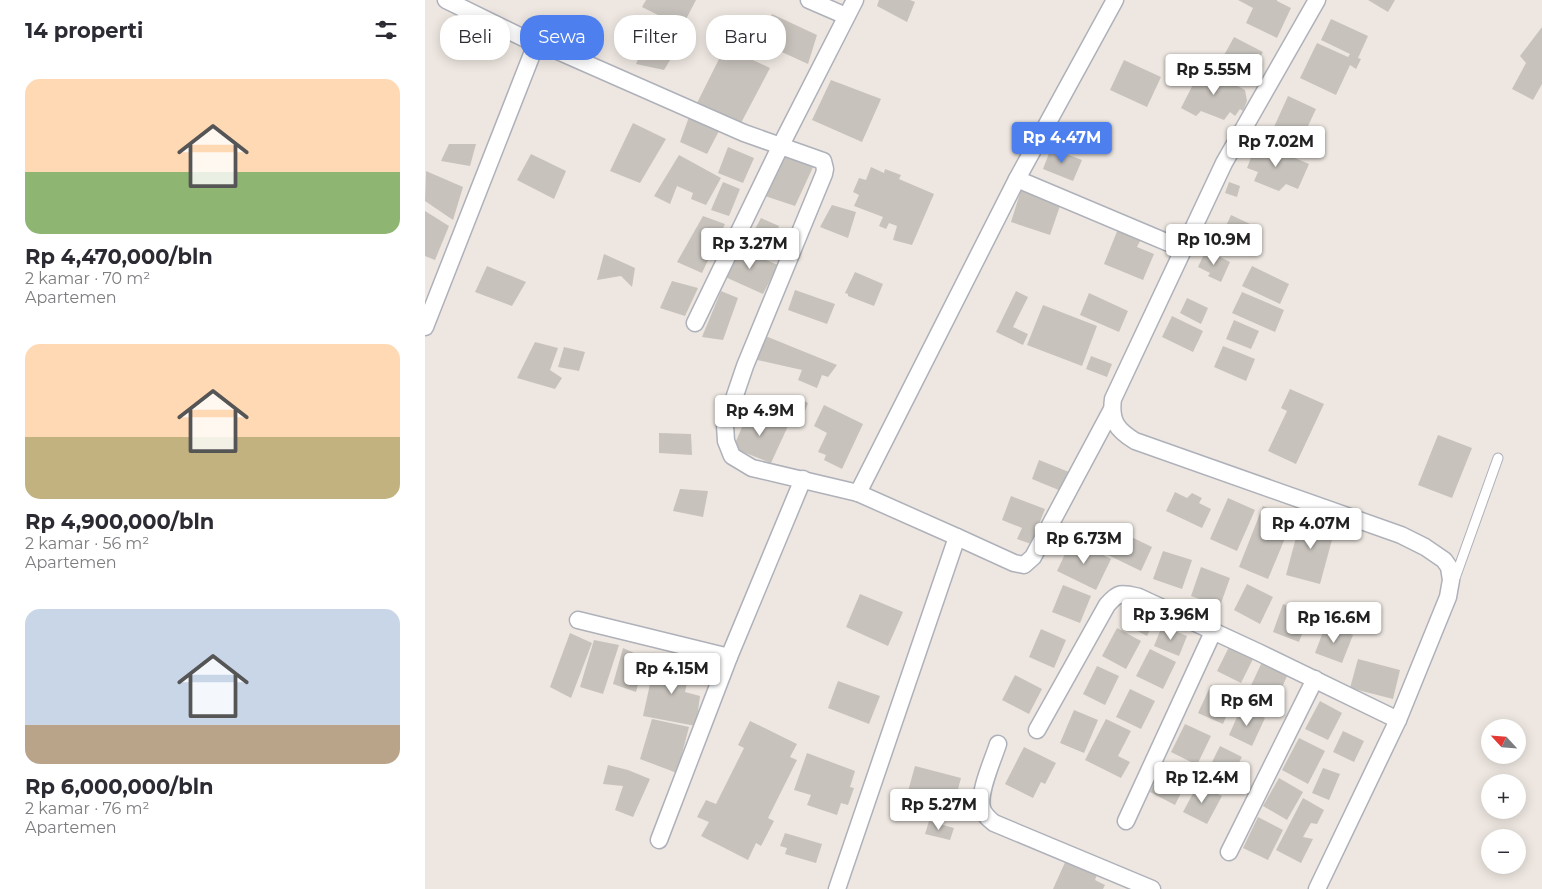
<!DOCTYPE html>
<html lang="id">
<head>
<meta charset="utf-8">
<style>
	:root { --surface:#fff; --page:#f2f2f3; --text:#2b2b33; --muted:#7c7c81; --accent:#4d7fef }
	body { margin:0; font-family:Montserrat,sans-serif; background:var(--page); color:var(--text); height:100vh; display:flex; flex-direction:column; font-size:19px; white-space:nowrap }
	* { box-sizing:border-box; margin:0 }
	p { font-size:16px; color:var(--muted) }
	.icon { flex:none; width:28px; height:28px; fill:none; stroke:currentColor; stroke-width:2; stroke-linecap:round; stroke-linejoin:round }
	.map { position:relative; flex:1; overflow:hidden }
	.panel { display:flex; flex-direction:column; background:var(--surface); width:425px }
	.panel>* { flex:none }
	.banner { position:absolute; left:15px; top:15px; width:475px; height:45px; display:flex; gap:10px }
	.needle { width:32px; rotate:296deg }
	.tools { position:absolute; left:1056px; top:719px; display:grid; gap:10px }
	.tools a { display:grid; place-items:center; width:45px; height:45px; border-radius:50%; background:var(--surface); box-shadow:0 2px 12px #0003; font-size:25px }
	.price { position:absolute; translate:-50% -42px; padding:0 11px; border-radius:5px; background:#fff; color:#222; font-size:16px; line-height:32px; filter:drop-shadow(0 1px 2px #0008) }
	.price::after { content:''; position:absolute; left:50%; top:30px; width:15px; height:11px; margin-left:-8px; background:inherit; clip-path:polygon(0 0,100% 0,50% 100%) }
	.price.active { background:var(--accent); color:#fff }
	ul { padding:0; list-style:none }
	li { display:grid; align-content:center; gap:10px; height:265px; padding:0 25px }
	li span { display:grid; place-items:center; height:155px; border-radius:15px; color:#555 }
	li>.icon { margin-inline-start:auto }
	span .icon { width:90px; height:90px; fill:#fffc; stroke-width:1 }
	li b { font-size:21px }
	h2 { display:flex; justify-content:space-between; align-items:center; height:60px; padding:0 25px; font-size:21px }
	.chip { padding:0 18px; border-radius:20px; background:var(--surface); box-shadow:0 2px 12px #0003; font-size:18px; line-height:45px }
	.chip.active { background:var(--accent); color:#fff }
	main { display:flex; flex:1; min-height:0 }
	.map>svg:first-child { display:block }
</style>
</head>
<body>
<main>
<section class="panel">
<h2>14 properti<svg class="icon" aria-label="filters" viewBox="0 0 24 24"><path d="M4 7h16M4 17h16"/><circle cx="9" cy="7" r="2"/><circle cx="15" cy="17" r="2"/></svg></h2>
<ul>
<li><span style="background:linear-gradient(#ffd9b3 60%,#8fb573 0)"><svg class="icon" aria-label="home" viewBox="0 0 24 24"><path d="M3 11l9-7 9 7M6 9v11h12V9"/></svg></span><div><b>Rp 4,470,000/bln</b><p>2 kamar · 70 m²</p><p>Apartemen</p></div></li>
<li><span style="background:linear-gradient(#ffd9b3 60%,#c2b280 0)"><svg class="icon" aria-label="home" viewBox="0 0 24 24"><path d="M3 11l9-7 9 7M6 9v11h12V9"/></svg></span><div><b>Rp 4,900,000/bln</b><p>2 kamar · 56 m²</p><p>Apartemen</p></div></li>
<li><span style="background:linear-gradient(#c9d6e8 75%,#b9a48a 0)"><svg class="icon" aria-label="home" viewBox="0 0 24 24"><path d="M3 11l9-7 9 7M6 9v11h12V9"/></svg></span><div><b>Rp 6,000,000/bln</b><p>2 kamar · 76 m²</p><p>Apartemen</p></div></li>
</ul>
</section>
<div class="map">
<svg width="1117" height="889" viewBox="0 0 1117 889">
	<rect width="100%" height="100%" fill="#eee7e1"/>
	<!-- building -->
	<g fill="#c7c2bc">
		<path d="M221 0H271L257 27 217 7Z"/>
		<path d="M454 0H485L490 2 482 22 452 6Z"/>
		<path d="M813 0H852V1L866 8 852 38 821 23 828 8Z"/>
		<path d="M943 0H970L963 12Z"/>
		<path d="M347 14 392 35 383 64 335 42Z"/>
		<path d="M906 19 943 36 933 58 936 59 931 69 925 65 911 95 875 78 892 43 923 57 925 54 896 40Z"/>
		<path d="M1117 27V84L1108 100 1087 89 1101 63 1095 56Z"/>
		<path d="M224 35 253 47 239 70 211 64Z"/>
		<path d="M809 37 838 52 832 62 838 65 832 76 826 74 821 85 799 73 805 63 797 59Z"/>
		<path d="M300 47 345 68 316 123 271 105Z"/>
		<path d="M699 60 736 77 722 107 685 90Z"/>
		<path d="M777 67 820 90 822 101 818 111 815 109 810 116 805 112 799 120 776 111 771 116 756 108Z"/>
		<path d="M406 80 456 99 437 142 387 120Z"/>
		<path d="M863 96 891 109 883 126 891 130 884 143 849 127Z"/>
		<path d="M264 117 295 129 282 154 255 142Z"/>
		<path d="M208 123 241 139 215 183 185 171Z"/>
		<path d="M832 142 884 164 873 189 861 184 854 191 829 181 833 172 822 168Z"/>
		<path d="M24 144H51L45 166 16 161Z"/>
		<path d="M303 147 329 158 318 183 293 173Z"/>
		<path d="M626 148 657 160 648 181 618 169Z"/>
		<path d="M106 154 141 171 129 199 92 180Z"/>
		<path d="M254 155 296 178 281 205 266 199 268 193 252 186 245 204 229 196Z"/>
		<path d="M356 155 389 165 370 206 337 195Z"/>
		<path d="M446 167 459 173 460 169 476 175 474 179 509 194 487 245 468 240 472 226 464 223 461 229 454 226 458 217 429 206 434 195 428 192 434 178 441 180Z"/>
		<path d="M1 171 38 187 28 220 0 201Z"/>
		<path d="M298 182 315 189 304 216 286 210Z"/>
		<path d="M804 182 815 186 812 197 800 193Z"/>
		<path d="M596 190 636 203 625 235 586 222Z"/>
		<path d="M407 205 431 212 423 238 395 227Z"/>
		<path d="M0 211 24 226 10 260 0 256Z"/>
		<path d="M806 215 825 224 813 248 795 239Z"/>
		<path d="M278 216 300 224 277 273 252 262Z"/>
		<path d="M336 218 354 226 345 246 325 238Z"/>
		<path d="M693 229 716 239 712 247 729 254 718 280 679 264Z"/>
		<path d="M310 247 353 265 338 294 298 276Z"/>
		<path d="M781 250 805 262 796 282 783 276 785 273 773 267Z"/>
		<path d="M179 254 210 268 207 287 196 276 172 280Z"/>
		<path d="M62 266 101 282 87 306 50 292Z"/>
		<path d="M827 266 864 284 855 304 817 286Z"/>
		<path d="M430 272 458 284 449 306 423 296V294L420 293Z"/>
		<path d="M247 281 273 288 260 316 235 308Z"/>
		<path d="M370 290 410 304 402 324 363 310Z"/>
		<path d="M296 291 313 298 298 340 277 337Z"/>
		<path d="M591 291 603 297 588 327 603 334 598 345 571 332Z"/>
		<path d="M817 292 859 310 850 332 807 313Z"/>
		<path d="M664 293 703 311 694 332 655 315Z"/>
		<path d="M762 298 783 308 776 324 755 313Z"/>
		<path d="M618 305 672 326 657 366 602 345Z"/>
		<path d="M747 316 778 331 768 352 737 337Z"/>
		<path d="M809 320 834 331 826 349 801 339Z"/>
		<path d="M338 335 412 365 403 377 397 375 392 388 373 380 377 370 328 359Z"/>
		<path d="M110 342 133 348 125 370 137 378 130 389 92 378Z"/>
		<path d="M798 346 830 359 821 381 789 367Z"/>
		<path d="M139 347 160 352 154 371 133 367Z"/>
		<path d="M666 356 687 364 682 377 661 369Z"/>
		<path d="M865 389 899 404 871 464 843 451 862 411 856 408Z"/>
		<path d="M373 398 383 403 378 416 367 414Z"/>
		<path d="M399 405 438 424 417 469 399 460 401 455 393 452 402 433 389 426Z"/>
		<path d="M324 411 363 426 346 463 308 448Z"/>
		<path d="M234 433 266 434 267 455 234 453Z"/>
		<path d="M1013 435 1047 448 1027 498 993 485Z"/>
		<path d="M614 460 644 472 636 491 607 479Z"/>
		<path d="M255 489 283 491 278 517 248 511Z"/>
		<path d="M750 492 762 498 767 493 777 498 774 503 786 509 777 528 741 511Z"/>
		<path d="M586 496 620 509 606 544 592 539 597 528 577 520Z"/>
		<path d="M803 498 830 510 812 551 785 539Z"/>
		<path d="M838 506 868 519 843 579 814 567Z"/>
		<path d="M877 515 911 525 895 584 861 575Z"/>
		<path d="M694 531 727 547 716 571 683 555Z"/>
		<path d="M647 539 686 559 671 590 632 571Z"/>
		<path d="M738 551 767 560 757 589 728 579Z"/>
		<path d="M776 567 805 578 795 606 766 596Z"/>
		<path d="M822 584 848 597 835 624 809 610Z"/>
		<path d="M638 585 666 596 655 623 627 612Z"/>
		<path d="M435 594 478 612 463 646 421 627Z"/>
		<path d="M709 604 732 615 722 636 699 624Z"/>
		<path d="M858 604 885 613 874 642 848 632Z"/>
		<path d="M901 624 928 635 917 663 890 653Z"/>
		<path d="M737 626 762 636 754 656 729 646Z"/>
		<path d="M692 628 716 641 701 669 677 656Z"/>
		<path d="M616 629 641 640 629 668 604 657Z"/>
		<path d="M145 633 167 643 146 698 125 687Z"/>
		<path d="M169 640 194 645 178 694 155 687Z"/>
		<path d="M805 645 829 657 816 683 792 671Z"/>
		<path d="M198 648 220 658 211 692 188 684Z"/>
		<path d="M725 649 751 662 738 689 711 676Z"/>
		<path d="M933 659 975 670 968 699 925 688Z"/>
		<path d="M236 660 266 664 260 692 275 696 271 726 218 716 225 684 229 685Z"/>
		<path d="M837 662 863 674 848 707 822 694Z"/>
		<path d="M672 666 694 676 680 705 658 694Z"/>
		<path d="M590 675 617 689 604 714 577 700Z"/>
		<path d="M413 681 455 696 444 724 403 708Z"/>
		<path d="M786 685 810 695 798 724 773 713Z"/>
		<path d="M705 689 730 701 716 729 691 717Z"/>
		<path d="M895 701 917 713 903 740 880 729Z"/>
		<path d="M816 708 840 718 827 746 804 735Z"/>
		<path d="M649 710 673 720 659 753 635 743Z"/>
		<path d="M227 719 264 727 252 773 215 759Z"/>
		<path d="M681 719 706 731 693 756 705 762 696 778 660 760Z"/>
		<path d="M325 721 372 744 365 757 372 760 343 818 349 821 336 846 331 843 323 860 276 836 284 822 272 817 281 800 291 804 319 748 313 745Z"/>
		<path d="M760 724 786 736 772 765 746 752Z"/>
		<path d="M918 731 939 741 929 762 908 752Z"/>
		<path d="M874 738 900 751 883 784 857 770Z"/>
		<path d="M795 746 817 757 802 785 781 774Z"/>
		<path d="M599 747 631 763 620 784 616 782 608 798 580 784Z"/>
		<path d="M382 753 430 771 425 787 429 788 423 805 416 803 412 815 382 805 386 795 369 790Z"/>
		<path d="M740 763 765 775 750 805 725 792Z"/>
		<path d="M183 765 203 770 225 779 208 817 190 810 198 786 178 784Z"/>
		<path d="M490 766 536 778 525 819 510 815 511 811 480 802Z"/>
		<path d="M898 768 915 774 904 800 887 793Z"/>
		<path d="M854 778 878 792 862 820 838 806Z"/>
		<path d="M773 784 797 796 782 824 758 812Z"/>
		<path d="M878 798 899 810 892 824 886 823 878 837 888 839 876 863 851 850Z"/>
		<path d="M833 817 858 830 843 860 818 848Z"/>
		<path d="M504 821 529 828 525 840 500 834Z"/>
		<path d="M360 833 397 844 391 863 360 854 362 848 355 846Z"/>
		<path d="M642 858 673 872 670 880 680 885 678 889H628Z"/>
	</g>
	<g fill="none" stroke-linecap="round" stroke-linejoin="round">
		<!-- lane casing -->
		<g stroke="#aeb1b9" stroke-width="11">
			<path id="lane" d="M1029 581 1073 458"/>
		</g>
		<!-- street casing -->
		<g stroke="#aeb1b9" stroke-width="19">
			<g id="street">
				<path d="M21 0 111 44"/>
				<path d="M384 0 421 16"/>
				<path d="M592 179 758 249"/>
				<path d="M270 323 355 147 430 0"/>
				<path d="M0 327 111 44 135 52 319 133 398 161 400 169 399 174 320 366 300 425 301 441 307 456 327 468 433 493 532 537 412 889"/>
				<path d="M433 493 592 179 690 0"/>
				<path d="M532 537 589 563 599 565 608 557 686 411"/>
				<path d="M153 620 304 657"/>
				<path d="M612 730 682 605C694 591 698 593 714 597L833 652 973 720"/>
				<path d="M573 744C568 760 553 792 557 808 559 815 564 819 569 823L727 889"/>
				<path d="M701 821 788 632"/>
				<path d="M234 840 304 657 378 479"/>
				<path d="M804 852 890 679"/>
				<path d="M892 889 973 720 1023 597 1026 580 1024 567 1019 560 1000 547 976 535 710 441C692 430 685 421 688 399L799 163 892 0"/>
			</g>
		</g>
		<!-- lane -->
		<use href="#lane" stroke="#fff" stroke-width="9"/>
		<!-- street -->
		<use href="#street" stroke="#fff" stroke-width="16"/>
	</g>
</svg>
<div class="tools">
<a><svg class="needle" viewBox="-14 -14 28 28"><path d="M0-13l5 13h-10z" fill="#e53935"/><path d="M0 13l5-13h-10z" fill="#7c7c81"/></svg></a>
<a>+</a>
<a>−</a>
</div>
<b class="price" style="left:789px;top:96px">Rp 5.55M</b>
<b class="price active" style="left:637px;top:164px">Rp 4.47M</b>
<b class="price" style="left:851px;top:168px">Rp 7.02M</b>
<b class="price" style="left:789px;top:266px">Rp 10.9M</b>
<b class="price" style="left:325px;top:270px">Rp 3.27M</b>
<b class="price" style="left:335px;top:437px">Rp 4.9M</b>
<b class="price" style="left:886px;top:550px">Rp 4.07M</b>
<b class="price" style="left:659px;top:565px">Rp 6.73M</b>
<b class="price" style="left:746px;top:641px">Rp 3.96M</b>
<b class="price" style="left:909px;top:644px">Rp 16.6M</b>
<b class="price" style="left:247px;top:695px">Rp 4.15M</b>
<b class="price" style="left:822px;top:727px">Rp 6M</b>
<b class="price" style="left:777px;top:804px">Rp 12.4M</b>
<b class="price" style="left:514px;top:831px">Rp 5.27M</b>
<div class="banner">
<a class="chip">Beli</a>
<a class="chip active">Sewa</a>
<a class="chip">Filter</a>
<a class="chip">Baru</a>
</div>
</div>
</main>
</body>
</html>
